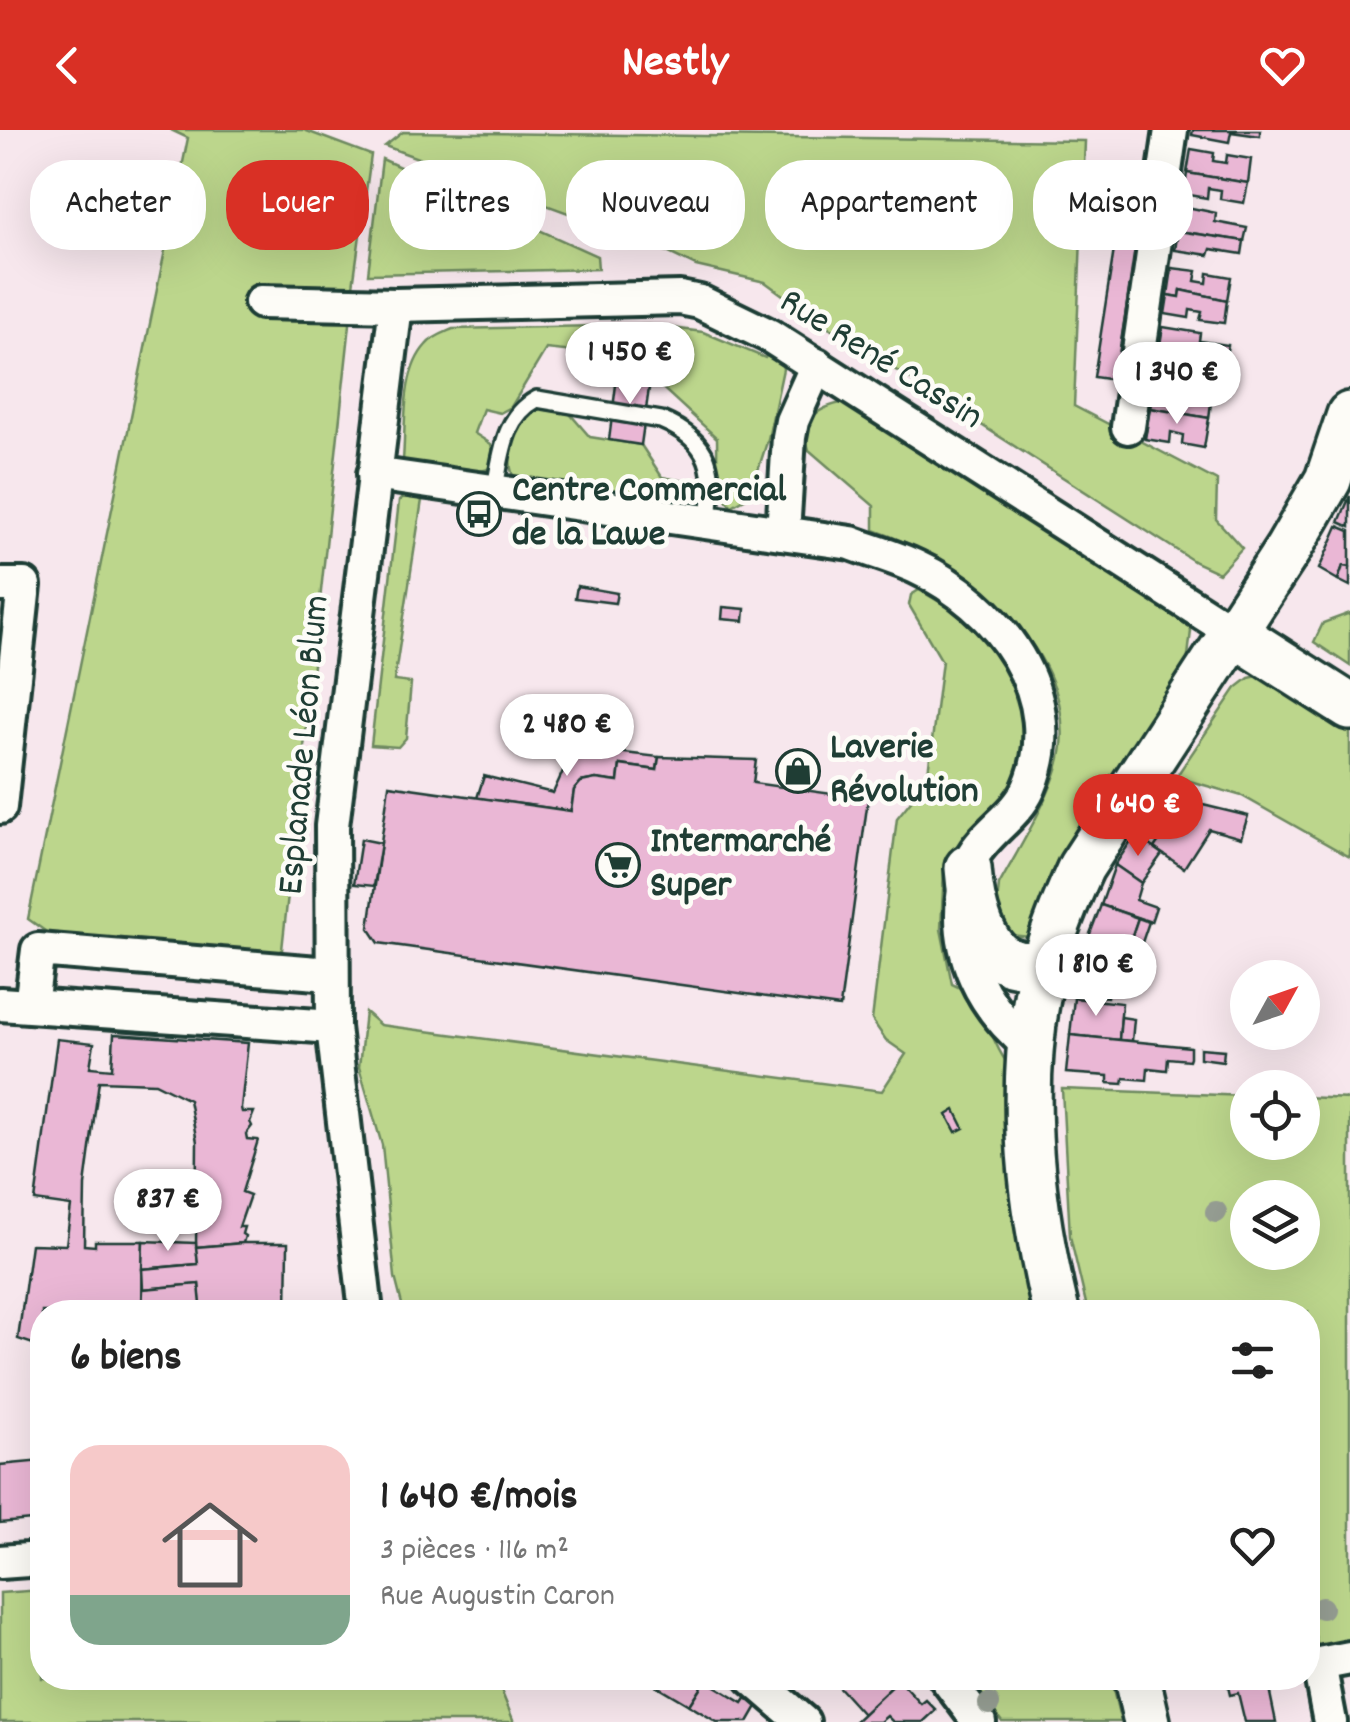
<!DOCTYPE html>
<html lang="fr">
<head>
<meta charset="utf-8">
<style>
	:root { --surface:#fff; --page:#f6f6f6; --text:#222; --muted:#767676; --line:#e0e0e0; --accent:#d93025 }
	body { margin:0; font-family:Dekko,sans-serif; background:var(--page); color:var(--text); height:100vh; display:flex; flex-direction:column; font-size:38px; white-space:nowrap }
	* { box-sizing:border-box; margin:0 }
	p { font-size:32px; color:var(--muted) }
	.icon { flex:none; width:55px; height:55px; fill:none; stroke:currentColor; stroke-width:2; stroke-linecap:round; stroke-linejoin:round }
	.map { position:relative; flex:1; overflow:hidden }
	.sheet { position:absolute; left:30px; top:1170px; width:1290px; height:390px; display:flex; flex-direction:column; background:var(--surface); border-radius:40px; box-shadow:0 10px 40px #0002 }
	.sheet>* { flex:none }
	.hud { position:absolute; left:30px; top:30px; width:1290px; height:90px; display:flex; gap:20px }
	.needle { width:65px; rotate:50deg }
	.tools { position:absolute; left:1230px; top:830px; display:grid; gap:20px }
	.tools a { display:grid; place-items:center; width:90px; height:90px; border-radius:50%; background:var(--surface); box-shadow:0 10px 40px #0002; font-size:50px }
	.price { position:absolute; translate:-50% -85px; padding:0 22px; border-radius:35px; background:#fff; color:#222; font-size:32px; line-height:65px; filter:drop-shadow(0 2px 5px #0008) }
	.price::after { content:''; position:absolute; left:50%; top:60px; width:30px; height:22px; margin-left:-15px; background:inherit; clip-path:polygon(0 0,100% 0,50% 100%) }
	.price.current { background:var(--accent); color:#fff }
	ul { padding:0; list-style:none }
	li { display:flex; align-items:center; gap:30px; height:250px; padding:0 40px }
	li+li { border-top:2px solid var(--line) }
	li span { display:grid; place-items:center; flex:none; width:280px; height:200px; border-radius:30px; color:#555 }
	li>.icon { margin-inline-start:auto }
	span .icon { width:120px; height:120px; fill:#fffc; stroke-width:1 }
	li b { font-size:42px }
	h2 { display:flex; justify-content:space-between; align-items:center; height:120px; padding:0 40px; font-size:42px }
	.tag { padding:0 35px; border-radius:40px; background:var(--surface); box-shadow:0 10px 40px #0002; font-size:35px; line-height:90px }
	.tag.current { background:var(--accent); color:#fff }
	header { display:flex; justify-content:space-between; align-items:center; height:130px; padding:0 40px; background:var(--accent); color:#fff; font-size:45px; font-weight:700 }
	.map>svg:first-child { display:block }
</style>
</head>
<body>
<header><svg class="icon" aria-label="back" viewBox="0 0 24 24"><path d="M15 5l-7 7 7 7"/></svg>Nestly<svg class="icon" aria-label="heart" viewBox="0 0 24 24"><path d="M12 20l-8-8c-3-5 5-10 8-4 3-6 11-1 8 4z"/></svg></header>
<div class="map">
<svg width="1350" height="1592" viewBox="0 0 1350 1592">
	<rect width="100%" height="100%" fill="#f7e7ed"/>
	<filter id="ink" filterUnits="userSpaceOnUse"><feTurbulence type="fractalNoise" baseFrequency=".01" numOctaves="2"/><feDisplacementMap in="SourceGraphic" scale="20" xChannelSelector="R" yChannelSelector="G"/><feConvolveMatrix kernelMatrix="1 2 1 2 8 2 1 2 1" color-interpolation-filters="sRGB"/></filter>
	<g filter="url(#ink)">
		<!-- green -->
		<g fill="#bcd68c" stroke="#6e8a60" stroke-width="2.5" fill-rule="evenodd">
			<path d="M171 0H304L371 25 353 156 250 158 251 185H351L281 829 55 808 28 789 188 8Z"/>
			<path d="M403 2 1085 11 1074 276 1217 351 1216 389 1242 418 1219 443 1195 432 813 187 765 152 696 136 642 110 385 16Z"/>
			<path d="M382 29 597 126 598 139 368 144Z"/>
			<path d="M649 195 703 202 765 228 769 221 781 229 783 239 768 309 754 353 746 368 732 376C713 360 718 332 717 308L630 228 546 219 511 277 500 283 483 279 474 303 491 314 494 328 488 339 471 344 408 336 403 330C406 295 401 242 426 215 432 207 444 203 453 199Z"/>
			<path d="M851 271 1189 492 1191 501 1186 543 1030 807 1010 805 997 775 999 755C1019 718 1058 657 1062 616 1072 514 959 429 874 400V376L809 320C797 286 824 275 851 271Z"/>
			<path d="M541 279 570 284 590 307 641 315 662 347 697 353 695 370 513 347C505 322 514 288 541 279Z"/>
			<path d="M406 364 429 366 428 370H422L394 551 411 553 406 608 398 617 371 615 399 371Z"/>
			<path d="M919 460C942 473 964 486 983 505 1040 564 1037 640 983 700 972 714 957 726 944 738L941 799 952 854C983 866 988 905 1005 930L1035 1182H404L395 1147 382 1015 359 937 365 882 380 895 882 961 906 924 886 910 872 890 897 688 927 651 942 531 909 475 911 465Z"/>
			<path d="M1350 483V536L1314 512 1323 493Z"/>
			<path d="M1258 546 1266 547 1350 600V727L1242 666 1176 647 1236 558 1249 548Z"/>
			<path d="M1062 959 1247 966 1248 1012H1302L1303 967 1350 969V1512L1318 1518 1312 1493H1308V1182H1088L1070 1106ZM1248 1068H1302V1122H1248Z"/>
			<path d="M42 1460V1548H496L514 1592H0V1463Z"/>
			<path d="M970 1548H1110L1121 1592H1002Z"/>
		</g>
		<!-- building -->
		<g fill="#eab7d5" stroke="#1f3d34" stroke-width="2.5">
			<path d="M1193 0H1260V6L1231 2 1229 12 1192 5Z"/>
			<path d="M1191 19 1214 23 1213 31 1226 33 1227 25 1251 29 1248 53 1187 43Z"/>
			<path d="M1187 43 1248 53 1244 73 1220 69 1221 60 1208 58 1207 68 1184 64Z"/>
			<path d="M1182 76 1216 83 1215 92 1247 98 1244 111 1178 101Z"/>
			<path d="M1114 92 1139 96 1137 110 1112 106Z"/>
			<path d="M1178 101 1244 111 1242 124 1211 119 1209 125 1175 120Z"/>
			<path d="M1116 107 1137 110 1115 250 1094 247Z"/>
			<path d="M1172 138 1197 141 1195 151 1207 153 1208 143 1231 147 1227 170 1181 160 1180 167 1168 165Z"/>
			<path d="M1181 160 1227 170 1224 193 1200 190 1202 182 1190 180 1189 188 1165 184 1168 165 1180 167Z"/>
			<path d="M1163 197 1200 203 1199 211 1228 215 1225 230 1159 220Z"/>
			<path d="M1159 220 1225 230 1223 242 1192 239 1190 247 1156 242Z"/>
			<path d="M618 239 651 244 641 315 609 310Z"/>
			<path d="M1209 243 1224 246 1222 259 1207 257Z"/>
			<path d="M1154 256 1178 259 1177 269 1189 271 1190 262 1212 265 1209 288 1150 278Z"/>
			<path d="M1150 278 1209 288 1204 318 1182 314 1183 305 1171 302 1170 313 1145 309Z"/>
			<path d="M1350 366V397L1339 392Z"/>
			<path d="M1338 396 1350 401V437L1343 436 1338 450 1319 439Z"/>
			<path d="M1343 436 1350 437V456L1338 450Z"/>
			<path d="M577 456 617 463 615 473 575 468Z"/>
			<path d="M723 477 745 479 744 491 722 489Z"/>
			<path d="M574 617 659 627 657 640 620 635 618 652 596 649 581 652 574 660 571 681 477 668 484 646 553 663Z"/>
			<path d="M659 627 756 630 753 653 868 669 840 877 379 813 369 798 389 655 571 681 574 660 581 652 596 649 618 652 620 635 657 640Z"/>
			<path d="M1203 675 1248 686 1241 708 1209 699 1184 738 1154 718 1182 677 1195 686Z"/>
			<path d="M1135 705 1162 724 1141 753 1115 735Z"/>
			<path d="M361 709 381 713 374 756 354 754Z"/>
			<path d="M1115 735 1141 753 1136 770 1156 777 1151 792 1101 775Z"/>
			<path d="M1101 775 1138 788 1126 823 1088 809Z"/>
			<path d="M1138 788 1149 792 1137 827 1126 823Z"/>
			<path d="M1088 809 1136 826 1126 853 1078 836Z"/>
			<path d="M1077 842 1108 854 1107 867 1074 864Z"/>
			<path d="M1074 868 1122 873 1119 910 1070 905Z"/>
			<path d="M1121 887 1134 889 1132 911 1119 910Z"/>
			<path d="M114 904 248 913 241 978 242 982H254L250 992 252 996 246 1004 247 1009 258 1010 242 1062 250 1065 239 1097H244L242 1104 245 1106 243 1113 196 1117 197 1012 189 970 155 953 99 951 85 1055 84 1115 95 1116V1111H143L142 1182H42V1217L18 1209 31 1114 66 1115 71 1076 35 1071 57 909 94 913 90 937 112 939Z"/>
			<path d="M1070 905 1190 917V927L1189 930 1168 928 1167 940 1148 938 1147 950 1124 948 1123 954 1108 953V946L1066 943Z"/>
			<path d="M1200 918 1224 920 1223 931 1200 928Z"/>
			<path d="M955 980 964 998 956 1002 947 985Z"/>
			<path d="M143 1111 196 1113 198 1134 142 1139Z"/>
			<path d="M243 1113H288L287 1182H201L199 1154 143 1159 142 1139 198 1134 196 1117Z"/>
			<path d="M199 1154 201 1175 175 1182H142L143 1159Z"/>
			<path d="M42 1331V1389L0 1393V1335Z"/>
			<path d="M655 1548H700L705 1550 689 1575 652 1553Z"/>
			<path d="M839 1548H897L899 1550 863 1584 834 1552Z"/>
			<path d="M1226 1548H1273L1267 1549 1276 1592H1245L1238 1563 1230 1565Z"/>
			<path d="M705 1550 743 1573 747 1567 759 1573 748 1592H717L689 1575Z"/>
			<path d="M899 1550 921 1574 926 1570 936 1580 923 1592H893L887 1586 880 1592H854Z"/>
		</g>
		<g fill="none" stroke-linecap="round" stroke-linejoin="round">
			<!-- lane casing -->
			<g stroke="#1f3d34" stroke-width="22">
				<path id="lane" d="M494 362C502 326 502 288 537 269L661 290C714 312 714 341 709 392"/>
			</g>
			<!-- street casing -->
			<g stroke="#1f3d34" stroke-width="40">
				<g id="street">
					<path d="M261 172 396 175 680 168 700 172 770 206 1234 503"/>
					<path d="M1128 297 1171 0"/>
					<path d="M374 344 851 413C872 421 895 427 916 437 997 474 1069 566 1029 658 1016 687 985 702 971 729 967 738 966 749 964 759 954 823 982 878 1032 918"/>
					<path d="M783 403 789 307 792 291 817 235"/>
					<path d="M0 455H24L0 677"/>
					<path d="M0 874 333 897"/>
					<path d="M31 876 38 820 330 844"/>
					<path d="M366 1182 333 897 332 696 396 175"/>
					<path d="M0 1432 42 1429"/>
					<path d="M752 1548 803 1592"/>
					<path d="M946 1548 979 1592"/>
					<path d="M1330 1592 1319 1534 1350 1528"/>
				</g>
			</g>
			<!-- secondary casing -->
			<g stroke="#1f3d34" stroke-width="52">
				<g id="secondary">
					<path d="M1234 503 1350 577"/>
					<path d="M968 738C970 768 981 829 1019 834 1027 835 1037 834 1045 834"/>
					<path d="M1056 1182C1029 1069 1015 946 1045 831 1054 799 1067 768 1081 737L1288 419 1328 350 1350 285"/>
					<path d="M1137 1548 1147 1592"/>
				</g>
			</g>
			<!-- lane -->
			<use href="#lane" stroke="#fdfcf7" stroke-width="15"/>
			<!-- street -->
			<use href="#street" stroke="#fdfcf7" stroke-width="32"/>
			<!-- secondary -->
			<use href="#secondary" stroke="#fdfcf7" stroke-width="45"/>
		</g>
		<!-- trees -->
		<g fill="#969e93">
			<circle cx="1216" cy="1082" r="11"/>
			<circle cx="1322" cy="1478" r="11"/>
			<circle cx="989" cy="1574" r="11"/>
		</g>
	</g>
	<!-- icons -->
	<defs>
		<g id="bus-ring" transform="scale(2.25)"><circle r="9.5" fill="#fdfcf7" stroke="#1f3d34" stroke-width="1.5"/><path d="M-5-6H5V4H4V6H2V4H-2V6H-4V4H-5ZM-3.5-4V0h7V-4ZM-3.5 1.2v1.5H-2V1.2ZM2 1.2v1.5H3.5V1.2Z" fill="#1f3d34"/></g>
		<g id="shop-ring" transform="scale(2.25)"><circle r="9.5" fill="#fdfcf7" stroke="#1f3d34" stroke-width="1.5"/><path d="M-5-2.5h2.3a2.7 3.5 0 0 1 5.4 0H5L5.5 6h-11ZM-1.5-2.5h3a1.5 2.3 0 0 0-3 0Z" fill="#1f3d34"/></g>
		<g id="supermarket-ring" transform="scale(2.25)"><circle r="9.5" fill="#fdfcf7" stroke="#1f3d34" stroke-width="1.5"/><path d="M-6-5.5h2.5l.6 2H6L4.5 2H-2.5L-4.4-4H-6ZM-1.5 3.2a1.3 1.3 0 1 0 .1 0ZM3 3.2a1.3 1.3 0 1 0 .1 0Z" fill="#1f3d34"/></g>
	</defs>
	<g fill-rule="evenodd">
		<use href="#bus-ring" x="479" y="384"/>
		<use href="#shop-ring" x="798" y="641"/>
		<use href="#supermarket-ring" x="618" y="735"/>
	</g>
	<g text-anchor="middle" dominant-baseline="central" stroke-width="9" stroke-linejoin="round" paint-order="stroke">
		<!-- street labels -->
		<g font-size="38" fill="#1f3d34" stroke="#fdfcf7">
			<text transform="translate(880 231) rotate(32)">Rue René Cassin</text>
			<text transform="translate(306 615) rotate(-85)">Esplanade Léon Blum</text>
		</g>
		<!-- poi labels -->
		<g font-size="38" font-weight="bold" fill="#1f3d34" stroke="#fdfcf7" text-anchor="start">
			<text x="512" y="362">Centre Commercial<tspan x="512" dy="44">de la Lawe</tspan></text>
			<text x="830" y="619">Laverie<tspan x="830" dy="44">Révolution</tspan></text>
			<text x="650" y="713">Intermarché<tspan x="650" dy="44">Super</tspan></text>
		</g>
	</g>
</svg>
<div class="tools">
<a><svg class="needle" viewBox="-14 -14 28 28"><path d="M0-13l5 13h-10z" fill="#e53935"/><path d="M0 13l5-13h-10z" fill="#767676"/></svg></a>
<a><svg class="icon" aria-label="locate" viewBox="0 0 24 24"><circle cx="12" cy="12" r="6"/><path d="M12 2v4M12 18v4M2 12h4M18 12h4"/></svg></a>
<a><svg class="icon" aria-label="layers" viewBox="0 0 24 24"><path d="M12 4l9 5-9 5-9-5zM3 14l9 5 9-5"/></svg></a>
</div>
<b class="price" style="left:630px;top:277px">1 450 €</b>
<b class="price" style="left:1177px;top:297px">1 340 €</b>
<b class="price" style="left:567px;top:649px">2 480 €</b>
<b class="price current" style="left:1138px;top:729px">1 640 €</b>
<b class="price" style="left:1096px;top:889px">1 810 €</b>
<b class="price" style="left:168px;top:1124px">837 €</b>
<div class="hud">
<a class="tag">Acheter</a>
<a class="tag current">Louer</a>
<a class="tag">Filtres</a>
<a class="tag">Nouveau</a>
<a class="tag">Appartement</a>
<a class="tag">Maison</a>
</div>
<section class="sheet">
<h2>6 biens<svg class="icon" aria-label="filters" viewBox="0 0 24 24"><path d="M4 7h16M4 17h16"/><circle cx="9" cy="7" r="2"/><circle cx="15" cy="17" r="2"/></svg></h2>
<ul>
<li><span style="background:linear-gradient(#f6c9c9 75%,#7fa58c 0)"><svg class="icon" aria-label="home" viewBox="0 0 24 24"><path d="M3 11l9-7 9 7M6 9v11h12V9"/></svg></span><div><b>1 640 €/mois</b><p>3 pièces · 116 m²</p><p>Rue Augustin Caron</p></div><svg class="icon" aria-label="heart" viewBox="0 0 24 24"><path d="M12 20l-8-8c-3-5 5-10 8-4 3-6 11-1 8 4z"/></svg></li>
</ul>
</section>
</div>
</body>
</html>
